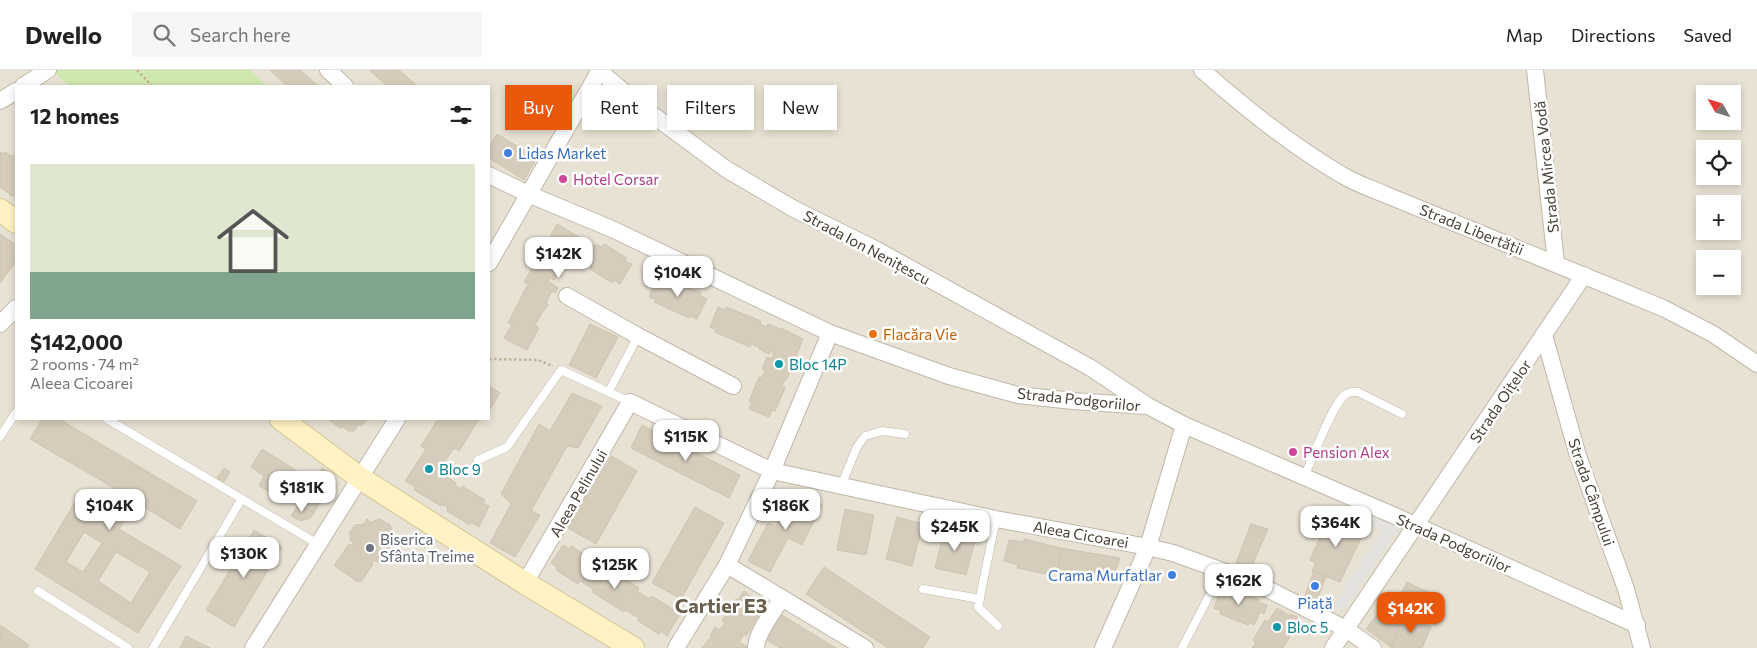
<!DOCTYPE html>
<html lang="en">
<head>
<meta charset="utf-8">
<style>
	:root { --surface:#fff; --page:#f6f6f6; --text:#222; --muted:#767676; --line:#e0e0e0; --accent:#ea580c }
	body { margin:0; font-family:Commissioner,sans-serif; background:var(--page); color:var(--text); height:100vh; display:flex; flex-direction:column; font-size:19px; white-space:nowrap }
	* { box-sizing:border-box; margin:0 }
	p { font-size:16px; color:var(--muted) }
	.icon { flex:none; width:28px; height:28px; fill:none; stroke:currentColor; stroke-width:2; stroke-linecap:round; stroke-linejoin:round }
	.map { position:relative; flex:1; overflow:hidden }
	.panel { position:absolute; left:15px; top:15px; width:475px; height:335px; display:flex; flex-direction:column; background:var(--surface); border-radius:0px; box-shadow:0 2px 8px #0003 }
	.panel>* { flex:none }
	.top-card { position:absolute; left:505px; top:15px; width:475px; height:45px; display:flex; gap:10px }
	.needle { width:32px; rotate:309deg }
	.buttons { position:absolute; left:1696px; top:15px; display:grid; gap:10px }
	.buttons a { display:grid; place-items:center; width:45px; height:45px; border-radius:0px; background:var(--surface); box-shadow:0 2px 8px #0003; font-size:25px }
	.price { position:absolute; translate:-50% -42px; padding:0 11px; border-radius:10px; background:#fff; color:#222; font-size:16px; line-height:32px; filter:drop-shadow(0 1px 2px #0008) }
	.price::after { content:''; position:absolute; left:50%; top:30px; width:15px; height:11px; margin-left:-8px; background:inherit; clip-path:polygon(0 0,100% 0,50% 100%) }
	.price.current { background:var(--accent); color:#fff }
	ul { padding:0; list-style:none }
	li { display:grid; align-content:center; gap:10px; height:265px; padding:0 15px }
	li+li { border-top:1px solid var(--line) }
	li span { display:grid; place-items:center; height:155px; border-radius:0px; color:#555 }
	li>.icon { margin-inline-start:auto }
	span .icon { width:90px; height:90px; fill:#fffc; stroke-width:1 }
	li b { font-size:21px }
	h2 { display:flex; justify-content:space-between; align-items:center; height:60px; padding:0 15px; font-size:21px }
	.chip { padding:0 18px; border-radius:0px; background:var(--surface); box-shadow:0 2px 8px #0003; font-size:18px; line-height:45px }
	.chip.current { background:var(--accent); color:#fff }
	header { display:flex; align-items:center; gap:30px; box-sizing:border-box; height:70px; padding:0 25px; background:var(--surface); border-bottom:1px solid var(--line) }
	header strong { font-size:24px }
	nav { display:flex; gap:28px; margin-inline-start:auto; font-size:18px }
	.search { width:350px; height:45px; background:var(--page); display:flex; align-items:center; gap:12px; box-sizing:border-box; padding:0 18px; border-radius:0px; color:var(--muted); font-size:19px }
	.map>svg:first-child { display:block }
</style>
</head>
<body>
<header>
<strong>Dwello</strong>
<div class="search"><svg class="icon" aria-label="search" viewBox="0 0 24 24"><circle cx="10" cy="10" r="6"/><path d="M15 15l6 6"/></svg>Search here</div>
<nav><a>Map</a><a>Directions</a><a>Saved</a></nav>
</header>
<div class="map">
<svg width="1757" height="578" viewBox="0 0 1757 578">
	<rect width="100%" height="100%" fill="#f3f0e6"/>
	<!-- residential -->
	<path fill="#e8e2d4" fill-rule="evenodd" d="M0 0H1757V578H0ZM16 16H489V349H16ZM1705 24H1732V51H1705ZM1705 79H1732V106H1705ZM1705 134H1732V161H1705ZM1705 189H1732V216H1705Z"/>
	<!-- green -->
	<path fill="#cee8ae" d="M54 0H251L267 16H69L61 9Z"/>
	<!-- parking -->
	<path fill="#e4e2df" d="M1351 436 1401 455 1342 543 1333 535 1382 460 1348 447Z"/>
	<!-- building -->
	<g fill="#d5ccbc" stroke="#d0c4af" fill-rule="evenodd">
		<path d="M270 0H300L318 16H287Z"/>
		<path d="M369 0H399L417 16H387Z"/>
		<path d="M497 64 537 88 524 110 489 88V77Z"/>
		<path d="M0 82 4 84 5 82 11 86 14 85 16 86V125L12 126 0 117Z"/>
		<path d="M557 154 594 176 596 174 602 177 604 174 627 188 625 191 632 194 620 214 614 210 612 213 590 199 591 197 584 193 582 198 571 192 573 187 567 184 564 188 567 190 562 199 561 198 554 210 550 208 548 211 558 218 555 223 552 221 546 233 548 234 545 240 544 239 535 255 539 258 527 280 504 268 512 255 508 253 528 214 524 212Z"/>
		<path d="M0 164 16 175V191L0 213Z"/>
		<path d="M658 206 665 210 666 207 701 223 700 225 707 229 697 249 690 246 689 248 654 232 656 230 649 227Z"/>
		<path d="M718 237 725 240 726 237 761 251 760 254 767 257 768 254 780 259 781 258 803 269 787 309H785L782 316 785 318 775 341 772 340 769 347 749 339 752 332 749 331 759 307 762 308 765 300 762 299 767 287 772 289 774 283 770 281 769 284 759 279 760 278 751 274 750 277 715 262 716 260 710 257Z"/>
		<path d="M590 254 618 267 596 308 569 295Z"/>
		<path d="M489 316 500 323 489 341Z"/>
		<path d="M572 323 602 336 578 378 567 376 531 441 540 445 515 487 490 473 511 434 501 424 539 354 550 361Z"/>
		<path d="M42 349H59L197 431 180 459 136 432 119 459 181 496 138 563 35 499 75 432 97 445 114 418 30 369ZM84 462 102 473 83 502 66 492ZM116 482 150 502 131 533 98 511Z"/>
		<path d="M328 349H367L361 356 359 354 354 361H348L342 356 340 358Z"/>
		<path d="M438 349 443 352 444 349H479L459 381 454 378 444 392 448 394 442 404 456 413 455 415 461 419 462 416 485 430 483 433 489 436 479 457 471 452 470 455 447 441 448 438 442 434 441 436 414 420 416 417 405 411 426 379 421 376Z"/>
		<path d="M642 355 740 405 729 428 631 378Z"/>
		<path d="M262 379 305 406 290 428 278 420 276 425 259 416 264 406 251 397Z"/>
		<path d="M608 384 637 401 596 474 566 457Z"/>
		<path d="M224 398 230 402 224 412 217 408Z"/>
		<path d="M322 398 331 403 333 412 330 416 316 407Z"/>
		<path d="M316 407 330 416 324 425 310 416Z"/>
		<path d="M310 416 324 425 319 434 304 425Z"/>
		<path d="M794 421 822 435 802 475 788 468 770 502 748 491 768 453 776 457Z"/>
		<path d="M304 425 319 434 314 443 299 434Z"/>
		<path d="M299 434 314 443 310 448 301 451 291 446Z"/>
		<path d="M695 437 724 453 681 529 652 513Z"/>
		<path d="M845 439 874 445 866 485 837 480Z"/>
		<path d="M1330 444 1365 460 1340 512 1312 501 1316 493 1310 490Z"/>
		<path d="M897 447 923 454 912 496 886 489Z"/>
		<path d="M367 449 370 452 380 449 390 455 393 464 391 467 395 469 392 473 394 481 386 491 379 493 374 490 372 493 373 494 361 512 359 510 358 512 335 496 336 493 349 474 351 476 353 473 350 470V462L355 455 364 454Z"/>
		<path d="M1251 454 1268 459 1251 498 1236 493Z"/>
		<path d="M945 458 976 466 966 505 935 498Z"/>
		<path d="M254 460 282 477 234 557 206 540Z"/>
		<path d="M1024 469 1061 478 1058 501 1047 500 1046 504 1017 498 1018 495 1004 491 1009 470 1024 472Z"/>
		<path d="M563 475 569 479 571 476 593 490 591 493 604 501 607 498 639 518 637 521 650 529 652 526 674 540 672 542 679 546 667 566 661 561 659 564 637 550 639 548 625 540 624 542 592 522 593 519 580 511 578 514 556 500 558 498 551 493Z"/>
		<path d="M1061 478 1120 488 1111 513 1101 510 1100 514 1070 506V505L1058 503Z"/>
		<path d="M824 497 930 567 923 578H888L806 524Z"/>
		<path d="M1314 501 1326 506 1317 531 1305 526Z"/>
		<path d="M1407 512 1430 523 1416 551 1392 542Z"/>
		<path d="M1222 515 1231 519 1232 517 1259 530 1258 532 1267 535 1264 544 1260 542 1254 555 1249 552 1248 555 1220 544 1221 541 1214 538Z"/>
		<path d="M744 521 762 535 757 542 760 543 746 566 744 564 739 572 749 578H702L711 567 710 566 715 557 720 560 725 553 722 551 736 529 738 530Z"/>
		<path d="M1384 536 1403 546 1391 577 1366 559Z"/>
		<path d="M1277 538 1290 546 1291 544 1297 547 1290 561 1292 563 1283 578H1252L1256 572 1253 570 1265 550 1268 552Z"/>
		<path d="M780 544 836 578H780L765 569Z"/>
		<path d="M1403 546 1431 557 1422 578H1391Z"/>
		<path d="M0 555 29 575 27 578H0Z"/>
		<path d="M186 566 210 578H180Z"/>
	</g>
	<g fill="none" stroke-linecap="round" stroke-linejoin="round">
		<!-- service casing -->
		<g stroke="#bfb8a9" stroke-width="9">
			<g id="service">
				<path d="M609 321 638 266"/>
				<path d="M107 349 318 474"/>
				<path d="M0 367 16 342"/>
				<path d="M478 390 507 377 561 300 630 332"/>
				<path d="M1304 407C1312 390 1333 332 1346 324 1350 321 1353 322 1358 322L1402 344"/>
				<path d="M841 416 857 377 865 366 882 361 905 364"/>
				<path d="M996 449 978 537 998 556"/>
				<path d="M923 519 980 529"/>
				<path d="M38 521 128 578"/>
				<path d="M153 578 241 430"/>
				<path d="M1182 578 1222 501"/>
			</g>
		</g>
		<!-- minor casing -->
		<g stroke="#bfb8a9" stroke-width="18">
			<g id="minor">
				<path d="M328 0 345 16"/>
				<path d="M598 0 642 37 726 99 794 139 875 179 1091 298 1148 336 1184 355 1395 446 1637 555"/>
				<path d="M1202 0C1245 38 1292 76 1342 105 1355 113 1370 118 1384 124L1663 238 1713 264 1757 294"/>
				<path d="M1535 0 1556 193"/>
				<path d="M23 16 48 0"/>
				<path d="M0 31 16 21"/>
				<path d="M489 105 528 124 612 159 830 263 949 306 1018 325 1073 331 1146 336"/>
				<path d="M489 193 600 0"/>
				<path d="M567 226 638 266 733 316"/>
				<path d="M0 254 16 238"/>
				<path d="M1544 265 1578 386 1626 519 1642 578"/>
				<path d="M727 495 865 578"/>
				<path d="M525 513 630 332 772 401 996 449 1148 477 1173 483 1256 513 1346 559 1373 578"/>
				<path d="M253 578 397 349"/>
				<path d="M676 578 727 495 772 401 830 263"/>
				<path d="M756 578C756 563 774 541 782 528"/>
				<path d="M1103 578 1148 477 1184 355"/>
				<path d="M1333 578 1584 205"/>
			</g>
		</g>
		<!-- secondary casing -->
		<g stroke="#d4c496" stroke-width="24">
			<g id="secondary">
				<path d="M0 140 16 152"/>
				<path d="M281 349 360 408 525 513 633 578"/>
			</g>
		</g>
		<!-- path -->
		<g stroke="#c1b49a" stroke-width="2.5" stroke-dasharray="2.5 2.5" stroke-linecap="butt">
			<path d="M137 0 152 16"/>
			<path d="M489 289 538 290 553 296"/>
		</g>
		<!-- service -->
		<use href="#service" stroke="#fff" stroke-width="8"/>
		<!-- minor -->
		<use href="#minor" stroke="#fff" stroke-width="16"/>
		<!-- secondary -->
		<use href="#secondary" stroke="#fff2c5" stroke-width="22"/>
	</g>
	<!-- markers -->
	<g fill="#3f7fe0" stroke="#fff" stroke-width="2">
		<circle cx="508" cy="83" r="5"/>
		<circle cx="1172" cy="505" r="5"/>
		<circle cx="1315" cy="516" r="5"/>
	</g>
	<g fill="#d1479c" stroke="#fff" stroke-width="2">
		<circle cx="563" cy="109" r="5"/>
		<circle cx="1293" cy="382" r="5"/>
	</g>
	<circle fill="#e8710a" stroke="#fff" stroke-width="2" cx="873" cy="264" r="5"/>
	<g fill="#0f9aa8" stroke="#fff" stroke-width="2">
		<circle cx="779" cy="294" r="5"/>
		<circle cx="429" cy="399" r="5"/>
		<circle cx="1277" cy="557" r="5"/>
	</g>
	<circle fill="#6b7280" stroke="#fff" stroke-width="2" cx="370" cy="478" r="5"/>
	<g text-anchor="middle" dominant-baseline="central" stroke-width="5" stroke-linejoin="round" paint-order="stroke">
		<!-- shop labels -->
		<g font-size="15" fill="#366cbe" stroke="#fff" text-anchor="start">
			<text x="518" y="83">Lidas Market</text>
			<text x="1162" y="505" text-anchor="end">Crama Murfatlar</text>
			<text x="1315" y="533" text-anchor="middle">Piață</text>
		</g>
		<!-- street labels -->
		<g font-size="15" fill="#464035" stroke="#fff">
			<text transform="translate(1546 97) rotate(-96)">Strada Mircea Vodă</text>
			<text transform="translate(1472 159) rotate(22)">Strada Libertății</text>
			<text transform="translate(867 177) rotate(28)">Strada Ion Nenițescu</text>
			<text transform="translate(1079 329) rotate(6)">Strada Podgoriilor</text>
			<text transform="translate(1500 331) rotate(-56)">Strada Oițelor</text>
			<text transform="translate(1592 422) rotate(71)">Strada Câmpului</text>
			<text transform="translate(578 423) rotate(-60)">Aleea Pelinului</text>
			<text transform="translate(1081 464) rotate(10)">Aleea Cicoarei</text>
			<text transform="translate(1454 473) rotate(24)">Strada Podgoriilor</text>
		</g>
		<!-- hotel labels -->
		<g font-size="15" fill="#b23c85" stroke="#fff" text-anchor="start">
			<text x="573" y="109">Hotel Corsar</text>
			<text x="1303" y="382">Pension Alex</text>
		</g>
		<!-- food labels -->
		<g font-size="15" fill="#c56008" stroke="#fff" text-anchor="start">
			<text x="883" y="264">Flacăra Vie</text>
		</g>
		<!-- culture labels -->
		<g font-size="15" fill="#0d838f" stroke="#fff" text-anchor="start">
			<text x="789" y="294">Bloc 14P</text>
			<text x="439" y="399">Bloc 9</text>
			<text x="1287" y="557">Bloc 5</text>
		</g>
		<!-- worship labels -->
		<g font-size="15" fill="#5b616d" stroke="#fff" text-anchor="start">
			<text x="380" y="469">Biserica<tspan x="380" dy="17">Sfânta Treime</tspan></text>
		</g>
		<!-- district labels -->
		<g font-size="20" font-weight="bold" fill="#695e4c" stroke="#fff">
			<text x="721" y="535">Cartier E3</text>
		</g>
	</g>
</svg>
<div class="buttons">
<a><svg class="needle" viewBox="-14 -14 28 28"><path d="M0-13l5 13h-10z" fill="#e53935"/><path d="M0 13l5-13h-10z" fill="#767676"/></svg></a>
<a><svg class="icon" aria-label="locate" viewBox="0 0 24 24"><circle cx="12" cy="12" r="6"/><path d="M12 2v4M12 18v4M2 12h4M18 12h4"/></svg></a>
<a>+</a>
<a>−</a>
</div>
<b class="price" style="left:559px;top:209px">$142K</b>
<b class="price" style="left:678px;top:228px">$104K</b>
<b class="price" style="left:686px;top:392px">$115K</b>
<b class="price" style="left:302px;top:443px">$181K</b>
<b class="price" style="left:110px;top:461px">$104K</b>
<b class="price" style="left:786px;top:461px">$186K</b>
<b class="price" style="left:1336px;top:478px">$364K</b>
<b class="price" style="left:955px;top:482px">$245K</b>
<b class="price" style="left:244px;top:509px">$130K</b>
<b class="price" style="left:615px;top:520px">$125K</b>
<b class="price" style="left:1239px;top:536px">$162K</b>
<b class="price current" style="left:1411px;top:564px">$142K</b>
<div class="top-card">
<a class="chip current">Buy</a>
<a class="chip">Rent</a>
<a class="chip">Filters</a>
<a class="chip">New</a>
</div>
<section class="panel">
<h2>12 homes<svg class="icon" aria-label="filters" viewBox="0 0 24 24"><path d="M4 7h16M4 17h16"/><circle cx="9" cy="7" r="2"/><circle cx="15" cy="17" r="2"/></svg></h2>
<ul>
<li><span style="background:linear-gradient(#dfe7d0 70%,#7fa58c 0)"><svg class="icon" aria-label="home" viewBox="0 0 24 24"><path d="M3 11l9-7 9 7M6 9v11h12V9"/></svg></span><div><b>$142,000</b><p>2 rooms · 74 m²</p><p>Aleea Cicoarei</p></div></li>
</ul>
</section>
</div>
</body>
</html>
